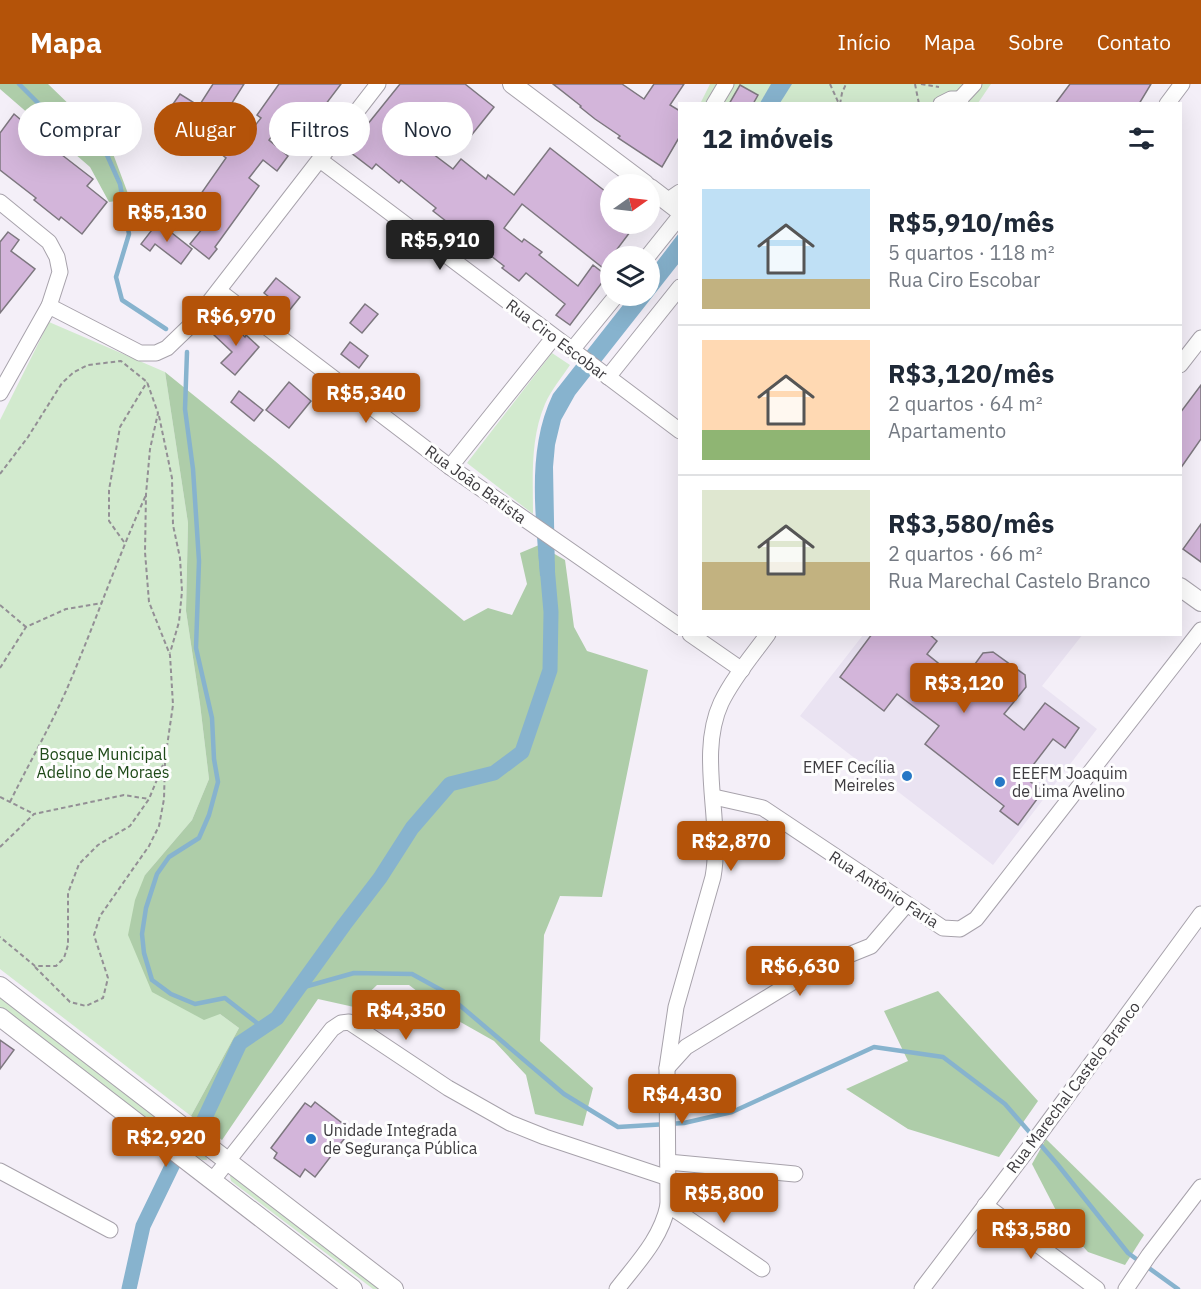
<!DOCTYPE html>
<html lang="pt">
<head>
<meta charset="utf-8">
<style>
	:root { --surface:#fff; --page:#f6f6f7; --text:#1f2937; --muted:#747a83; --line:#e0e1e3; --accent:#b45309 }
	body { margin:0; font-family:"IBM Plex Sans",sans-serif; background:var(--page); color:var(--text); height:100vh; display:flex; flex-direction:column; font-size:22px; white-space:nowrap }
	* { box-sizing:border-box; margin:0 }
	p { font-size:20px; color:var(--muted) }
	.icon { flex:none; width:33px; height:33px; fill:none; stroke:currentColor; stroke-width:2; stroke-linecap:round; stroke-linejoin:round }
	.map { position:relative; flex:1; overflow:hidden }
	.sheet { position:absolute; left:678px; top:18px; width:504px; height:534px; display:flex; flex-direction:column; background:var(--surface); border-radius:0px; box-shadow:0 6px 24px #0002 }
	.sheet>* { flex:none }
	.hud { position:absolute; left:18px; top:18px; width:570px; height:54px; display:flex; gap:12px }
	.needle { width:39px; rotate:76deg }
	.tools { position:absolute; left:600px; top:90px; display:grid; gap:12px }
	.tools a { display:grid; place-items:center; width:60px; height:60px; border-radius:50%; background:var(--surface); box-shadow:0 6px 24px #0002; font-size:30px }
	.price { position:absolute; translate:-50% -51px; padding:0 14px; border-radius:6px; background:var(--accent); color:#fff; font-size:20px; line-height:39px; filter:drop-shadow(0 2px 3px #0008) }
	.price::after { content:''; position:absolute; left:50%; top:36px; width:18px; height:14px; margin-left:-9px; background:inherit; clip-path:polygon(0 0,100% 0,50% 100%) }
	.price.active { background:#222; color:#fff }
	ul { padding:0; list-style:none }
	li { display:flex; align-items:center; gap:18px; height:150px; padding:0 24px }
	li+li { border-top:2px solid var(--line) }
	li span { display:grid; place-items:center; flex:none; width:168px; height:120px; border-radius:0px; color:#555 }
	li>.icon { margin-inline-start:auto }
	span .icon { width:72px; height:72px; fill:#fffc; stroke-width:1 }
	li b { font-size:26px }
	h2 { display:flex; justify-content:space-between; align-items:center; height:72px; padding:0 24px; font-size:26px }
	.tag { padding:0 21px; border-radius:27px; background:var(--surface); box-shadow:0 6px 24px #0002; font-size:21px; line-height:54px }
	.tag.active { background:var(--accent); color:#fff }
	header { display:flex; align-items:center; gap:36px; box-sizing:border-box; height:84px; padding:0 30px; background:var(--accent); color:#fff }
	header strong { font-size:28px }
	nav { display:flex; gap:33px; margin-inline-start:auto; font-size:21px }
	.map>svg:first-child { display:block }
</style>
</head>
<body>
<header>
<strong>Mapa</strong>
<nav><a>Início</a><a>Mapa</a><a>Sobre</a><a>Contato</a></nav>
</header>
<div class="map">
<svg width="1201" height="1205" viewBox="0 0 1201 1205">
	<rect width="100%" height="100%" fill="#f4eff8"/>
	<!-- built -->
	<path fill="#eae3f2" d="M1083 550 1042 602 1097 645 993 781 800 632 863 551Z"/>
	<!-- green -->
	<g fill="#d2eace">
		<path d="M710 0H991L978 19 700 20Z"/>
		<path d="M49 238 165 288 188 439 186 527 200 620 209 695 192 736 145 791 220 930 239 944 191 1032 0 885V336Z"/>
		<path d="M552 269 570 281C562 293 551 306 545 320 530 355 533 393 533 430L467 379Z"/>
		<path d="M0 914 206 1071 207 1076H202L0 923Z"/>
		<path d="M230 1092H236L383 1205H373L231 1097Z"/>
	</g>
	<!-- forest -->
	<g fill="#aecda9">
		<path d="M0 0H48L109 59 130 115 109 118 90 83 0 5Z"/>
		<path d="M165 288 275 377 464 537 488 524 512 531 527 500 520 469 539 461 565 476 574 543 587 567 648 586 602 813 560 812 544 851 540 957 593 1004 583 1042 535 1030 526 991 494 957 448 931 409 901H377L354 923 318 915 222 1056 191 1032 239 944 220 930 204 936 152 908 128 851 135 816 145 791 192 736 209 695 200 620 186 527 188 439Z"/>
		<path d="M938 907 1038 1017 999 1073 908 1045 846 1005 908 977 884 927Z"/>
		<path d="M1046 1055 1144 1151 1125 1181 1088 1168 1063 1140 1032 1080Z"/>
	</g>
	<!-- water -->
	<g fill="#87b3ce">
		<path d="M771 0H792L780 19H760Z"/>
		<path d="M679 149V179L575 311 561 336 555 361 553 383 555 490 540 492C536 432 526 366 553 310L630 212H650V187Z"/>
	</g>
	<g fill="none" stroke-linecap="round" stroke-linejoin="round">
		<!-- stream -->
		<g stroke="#87b3ce" stroke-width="4.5">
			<path d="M19 0 50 31 73 39 102 60 120 100 129 150 116 193 122 216 166 245"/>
			<path d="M187 268 185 325 193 385 199 477 196 564 212 634 214 675 218 698 209 731 199 754 169 773 157 790 146 824 142 850 144 869 152 896 171 910 195 920 225 914 257 939V947"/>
			<path d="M297 905 354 889 412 890 443 907 564 1010 618 1043 684 1039 732 1028 874 963 943 973 1005 1020 1058 1081 1128 1169 1178 1205"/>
		</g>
		<!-- canal -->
		<g stroke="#87b3ce" stroke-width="15">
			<path d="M201 1042 240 959 277 934 344 841 380 794 412 744 450 700 494 689 522 668 550 586 551 528 546 471"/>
			<path d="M129 1205 143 1142 174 1078"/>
		</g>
	</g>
	<!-- building -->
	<g fill="#d3b5da" stroke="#7d777f" stroke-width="1.5">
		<path d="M213 0H244L216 44 239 62 261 34 257 31 279 0H341L313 37 294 21 269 56 288 72 277 87 263 76 249 94 259 102 215 163 217 165 209 175 190 160 203 144 191 135 196 128 191 124 226 74 216 66 218 64 166 30 180 10 199 22Z"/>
		<path d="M400 0H465L494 23 470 53 433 26 412 54 453 85 461 75 486 95 488 91 514 111 550 64 610 111V140H636L603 184 522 120 504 144 522 158 524 155 542 168 539 171 578 202 593 181 607 192 570 241 556 231 565 220 526 189 519 197 502 184 504 182 433 127 436 124 401 96 399 99 376 80 372 85 350 68 362 53 368 42 367 41Z"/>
		<path d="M553 0H622L644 15 654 0H684L670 21 680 27V52L662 83 618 54 620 52 595 35 580 23 581 22Z"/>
		<path d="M1070 0H1151L1139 20H1055Z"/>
		<path d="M740 1 758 11 753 20H729Z"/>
		<path d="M14 30 45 56 44 57 93 95 87 102 107 118 82 150 61 133 59 136 34 116 36 114 0 86V49Z"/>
		<path d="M158 138 192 165 181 180 155 160 150 167 141 160Z"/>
		<path d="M8 148 19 156 11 167 35 185 0 229V158Z"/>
		<path d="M276 194 300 213 288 228 264 209Z"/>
		<path d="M365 220 378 230 362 249 350 239Z"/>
		<path d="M228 237 245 253 246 251 259 263 235 291 221 279 232 268 214 251Z"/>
		<path d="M350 258 368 272 359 284 341 270Z"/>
		<path d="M289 298 311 317 289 344 266 326Z"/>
		<path d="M1201 301V355L1180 385V329Z"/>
		<path d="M239 307 263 326 254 337 231 318Z"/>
		<path d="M1201 440V478L1183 465Z"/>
		<path d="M872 550H929L937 557 927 570 962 598 983 569 993 568 1025 591 1026 603 1004 630 1024 646 1045 619 1079 644 1065 664 1053 655 1024 693 1043 707 1018 741 1000 727 1004 722 925 660 939 642 897 610 884 627 840 593Z"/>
		<path d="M0 956 14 966 0 985Z"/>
		<path d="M315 1018 351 1046 315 1093 305 1085 300 1093 274 1074 277 1069 271 1064 305 1019 311 1023Z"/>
	</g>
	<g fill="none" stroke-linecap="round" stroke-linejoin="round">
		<!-- minor casing -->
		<g stroke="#a7a2ab" stroke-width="17">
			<g id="minor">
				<path d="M714 20 726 0"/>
				<path d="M941 20 951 15H960"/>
				<path d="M961 20 960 15 974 0"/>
				<path d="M1167 20 1182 0"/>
				<path d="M320 76 680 347"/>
				<path d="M667 117 680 108"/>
				<path d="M0 118 49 158 57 173 60 188 49 222 0 309"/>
				<path d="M648 172 680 132"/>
				<path d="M219 207 450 383 680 543"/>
				<path d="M49 222 140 269H156L167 264 193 239 378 0"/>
				<path d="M572 266 616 212"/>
				<path d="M1180 281 1201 254"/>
				<path d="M608 293 680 203"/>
				<path d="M450 383 554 253"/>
				<path d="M690 550 742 586"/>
				<path d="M714 713 763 724 943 844 960 845 976 835 1201 546"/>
				<path d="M667 984 686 963 814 885 871 862 906 821"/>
				<path d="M668 1078 795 1090"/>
				<path d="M0 1087 110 1146"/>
				<path d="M212 1097 332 945 341 939 349 938 448 1004 510 1039 545 1053 668 1094"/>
				<path d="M668 1121 762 1185"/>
				<path d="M985 1121 1097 1205"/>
				<path d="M617 1205C637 1179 661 1155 668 1121L667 984 676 923 713 793C723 737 697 671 721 619 733 594 752 572 768 550"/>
				<path d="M922 1205 1041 1048 1201 830"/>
				<path d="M1126 1205 1149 1171 1201 1103"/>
			</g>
		</g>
		<!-- tertiary casing -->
		<g stroke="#a7a2ab" stroke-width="20">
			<g id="tertiary">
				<path d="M512 0 645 100"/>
				<path d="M650 104 680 127"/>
				<path d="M1180 503 1201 518"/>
				<path d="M0 902 394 1205"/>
				<path d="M0 933 353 1205"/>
			</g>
		</g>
		<!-- path -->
		<g stroke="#938f95" stroke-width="2" stroke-dasharray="4.5 3" stroke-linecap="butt">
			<path d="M830 0 839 20"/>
			<path d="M915 0 919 20"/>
			<path d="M921 0 939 3"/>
			<path d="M840 20 842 9 846 0"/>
			<path d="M159 332 172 394 173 441 180 474 182 507 179 538 170 569"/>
			<path d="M0 390 28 353 62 299 74 288 88 281 121 277 147 298 158 329 150 365 146 410 145 468 149 518 170 571 173 621 165 676 149 715 130 742 98 761 79 780 68 809V861L64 874 56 882H35L0 853"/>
			<path d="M124 458 109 437V406L120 343 147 298"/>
			<path d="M0 521 26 543"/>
			<path d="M0 584 26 543 66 525 102 519"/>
			<path d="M0 713 34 730"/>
			<path d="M10 718C28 681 49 645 66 607 94 542 117 475 146 411"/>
			<path d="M0 763 34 730 124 711 149 715"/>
			<path d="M35 883 70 918 86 922 103 914 108 894 94 851 100 832 149 762 159 742 164 715 165 678"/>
		</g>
		<!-- minor -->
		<use href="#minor" stroke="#fff" stroke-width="15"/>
		<!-- tertiary -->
		<use href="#tertiary" stroke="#fff" stroke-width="18"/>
	</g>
	<!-- markers -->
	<g fill="#2678c6" stroke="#fefefe" stroke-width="2">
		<circle cx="907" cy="692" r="6"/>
		<circle cx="1000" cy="698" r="6"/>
		<circle cx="311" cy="1055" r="6"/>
	</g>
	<g text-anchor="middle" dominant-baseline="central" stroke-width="6" stroke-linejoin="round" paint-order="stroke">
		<!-- street labels -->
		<g font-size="16" fill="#3d3b3f" stroke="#fefefe">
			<text transform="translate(557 255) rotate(37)">Rua Ciro Escobar</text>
			<text transform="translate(476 400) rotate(36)">Rua João Batista</text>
			<text transform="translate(884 805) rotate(33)">Rua Antônio Faria</text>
			<text transform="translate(1073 1003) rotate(-53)">Rua Marechal Castelo Branco</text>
		</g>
		<!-- park labels -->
		<g font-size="16" fill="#1f4a19" stroke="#fefefe">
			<text x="103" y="670">Bosque Municipal<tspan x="103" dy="18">Adelino de Moraes</tspan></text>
		</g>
		<!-- poi labels -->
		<g font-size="16" fill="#3d3b3f" stroke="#fefefe" text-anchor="start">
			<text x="895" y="683" text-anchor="end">EMEF Cecília<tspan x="895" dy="18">Meireles</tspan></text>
			<text x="1012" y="689">EEEFM Joaquim<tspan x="1012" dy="18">de Lima Avelino</tspan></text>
			<text x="323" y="1046">Unidade Integrada<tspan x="323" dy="18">de Segurança Pública</tspan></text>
		</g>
	</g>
</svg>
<div class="tools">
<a><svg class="needle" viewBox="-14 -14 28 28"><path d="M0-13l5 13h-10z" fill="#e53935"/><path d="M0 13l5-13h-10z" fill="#747a83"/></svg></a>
<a><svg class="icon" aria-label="layers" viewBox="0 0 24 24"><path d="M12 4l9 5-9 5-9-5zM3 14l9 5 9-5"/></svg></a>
</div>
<b class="price" style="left:167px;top:159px">R$5,130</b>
<b class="price active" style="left:440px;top:187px">R$5,910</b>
<b class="price" style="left:236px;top:263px">R$6,970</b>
<b class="price" style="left:366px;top:340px">R$5,340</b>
<b class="price" style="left:964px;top:630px">R$3,120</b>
<b class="price" style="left:731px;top:788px">R$2,870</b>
<b class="price" style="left:800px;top:913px">R$6,630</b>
<b class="price" style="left:406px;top:957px">R$4,350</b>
<b class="price" style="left:682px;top:1041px">R$4,430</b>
<b class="price" style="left:166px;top:1084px">R$2,920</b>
<b class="price" style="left:724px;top:1140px">R$5,800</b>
<b class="price" style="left:1031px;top:1176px">R$3,580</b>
<div class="hud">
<a class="tag">Comprar</a>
<a class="tag active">Alugar</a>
<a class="tag">Filtros</a>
<a class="tag">Novo</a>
</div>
<section class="sheet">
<h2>12 imóveis<svg class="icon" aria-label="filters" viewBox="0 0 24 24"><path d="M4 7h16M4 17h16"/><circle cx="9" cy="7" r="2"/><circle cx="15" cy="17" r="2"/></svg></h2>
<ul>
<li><span style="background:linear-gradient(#bfe0f5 75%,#c2b280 0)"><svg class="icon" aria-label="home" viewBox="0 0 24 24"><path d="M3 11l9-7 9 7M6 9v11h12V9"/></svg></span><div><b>R$5,910/mês</b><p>5 quartos · 118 m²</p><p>Rua Ciro Escobar</p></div></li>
<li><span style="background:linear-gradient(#ffd9b3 75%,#8fb573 0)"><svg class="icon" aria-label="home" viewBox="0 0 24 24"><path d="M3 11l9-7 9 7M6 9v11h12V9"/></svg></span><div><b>R$3,120/mês</b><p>2 quartos · 64 m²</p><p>Apartamento</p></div></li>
<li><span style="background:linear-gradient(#dfe7d0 60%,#c2b280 0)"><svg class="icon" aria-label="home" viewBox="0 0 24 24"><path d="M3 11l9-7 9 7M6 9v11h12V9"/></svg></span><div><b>R$3,580/mês</b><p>2 quartos · 66 m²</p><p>Rua Marechal Castelo Branco</p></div></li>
</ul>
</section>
</div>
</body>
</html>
